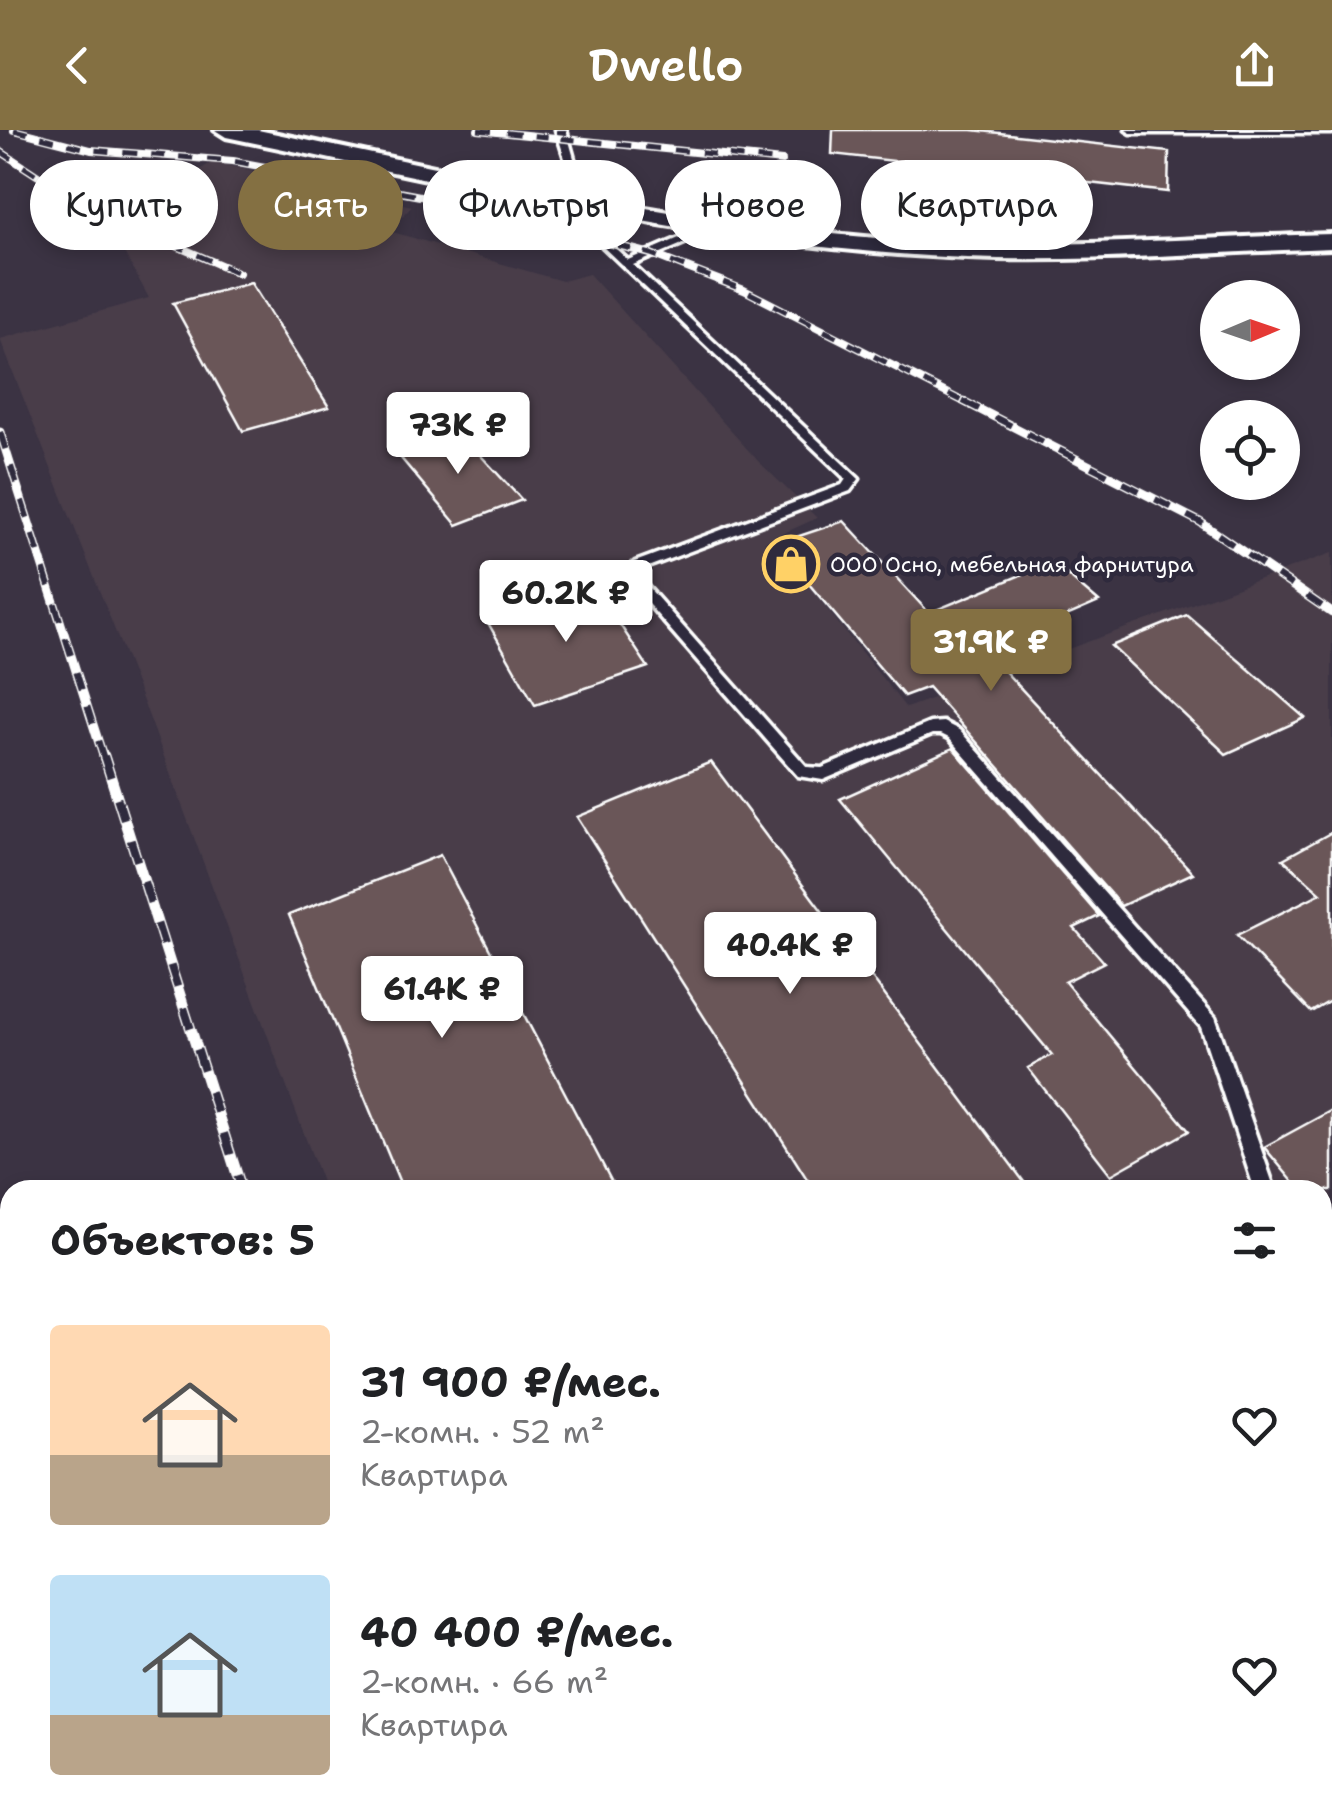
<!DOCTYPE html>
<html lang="ru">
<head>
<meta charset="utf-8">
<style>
	:root { --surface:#fff; --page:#f6f6f6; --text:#202124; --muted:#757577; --accent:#847042 }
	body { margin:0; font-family:"Shantell Sans",sans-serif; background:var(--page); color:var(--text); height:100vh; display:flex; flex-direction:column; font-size:38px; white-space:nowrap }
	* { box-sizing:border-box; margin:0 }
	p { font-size:32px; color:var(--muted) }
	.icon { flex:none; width:55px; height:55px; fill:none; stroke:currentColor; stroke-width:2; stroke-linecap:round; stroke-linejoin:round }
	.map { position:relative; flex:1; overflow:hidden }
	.side { position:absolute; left:0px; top:1050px; width:1332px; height:640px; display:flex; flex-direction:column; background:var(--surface); border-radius:30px 30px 0 0; box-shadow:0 5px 15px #0003 }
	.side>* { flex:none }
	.top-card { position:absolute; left:30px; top:30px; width:1272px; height:90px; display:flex; gap:20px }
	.needle { width:65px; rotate:88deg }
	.fabs { position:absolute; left:1200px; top:150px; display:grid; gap:20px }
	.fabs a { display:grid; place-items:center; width:100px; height:100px; border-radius:50%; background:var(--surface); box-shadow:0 5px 15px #0003; font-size:50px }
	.price { position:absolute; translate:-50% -85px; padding:0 22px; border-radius:10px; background:#fff; color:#222; font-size:32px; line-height:65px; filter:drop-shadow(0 2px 5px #0008) }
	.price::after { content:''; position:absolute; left:50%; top:60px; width:30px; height:22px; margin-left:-15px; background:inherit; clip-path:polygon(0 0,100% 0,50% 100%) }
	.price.current { background:var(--accent); color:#fff }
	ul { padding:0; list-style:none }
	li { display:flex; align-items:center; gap:30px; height:250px; padding:0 50px }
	li span { display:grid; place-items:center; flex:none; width:280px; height:200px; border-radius:10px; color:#555 }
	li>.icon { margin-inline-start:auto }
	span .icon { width:120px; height:120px; fill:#fffc; stroke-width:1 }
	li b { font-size:42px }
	h2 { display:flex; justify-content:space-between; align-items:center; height:120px; padding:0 50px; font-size:42px }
	.chip { padding:0 35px; border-radius:45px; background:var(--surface); box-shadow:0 5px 15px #0003; font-size:35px; line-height:90px }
	.chip.current { background:var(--accent); color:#fff }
	header { display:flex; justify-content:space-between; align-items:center; height:130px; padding:0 50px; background:var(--accent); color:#fff; font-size:45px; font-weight:600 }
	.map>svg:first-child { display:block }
</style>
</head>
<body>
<header><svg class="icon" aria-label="back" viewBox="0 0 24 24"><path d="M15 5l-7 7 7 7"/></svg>Dwello<svg class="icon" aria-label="share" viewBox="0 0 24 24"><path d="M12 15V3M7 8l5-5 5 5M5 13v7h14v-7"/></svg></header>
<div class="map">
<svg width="1332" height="1690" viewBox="0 0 1332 1690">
	<rect width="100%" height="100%" fill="#3b3343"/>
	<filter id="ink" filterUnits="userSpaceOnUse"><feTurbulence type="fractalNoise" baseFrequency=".01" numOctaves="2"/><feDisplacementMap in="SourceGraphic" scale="20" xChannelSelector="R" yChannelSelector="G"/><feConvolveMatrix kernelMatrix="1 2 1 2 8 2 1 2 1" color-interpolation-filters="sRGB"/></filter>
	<g filter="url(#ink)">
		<!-- built -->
		<path fill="#493e4a" d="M213 32 412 76 389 101 562 151 589 144 758 331 817 388 764 412 791 434 906 578 1332 423V1690H559L555 1680H1322V1060H325L150 589 0 209 149 168 108 93Z"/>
		<!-- building -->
		<g fill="#6b5759" stroke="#fff" stroke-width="2.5">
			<path d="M833 0H972L1169 22 1168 62 832 24Z"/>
			<path d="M251 153 329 277 243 301 173 173Z"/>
			<path d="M456 299 522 370 457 395 395 321Z"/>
			<path d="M844 391 929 483 1052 432 1099 472 986 521 1193 743 1121 776 928 557 904 566 775 414Z"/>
			<path d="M595 457 648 537 535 575 487 491Z"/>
			<path d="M1187 485 1305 588 1226 624 1111 516Z"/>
			<path d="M953 618 1099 786 1074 798 1104 832 1065 852 1189 1001 1111 1045 1028 938 1052 925 840 669Z"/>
			<path d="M711 632 1030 1060H814L577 687Z"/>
			<path d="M1332 702V870L1311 882 1237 805 1321 763 1283 729Z"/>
			<path d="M440 725 616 1060H403L289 785Z"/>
			<path d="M1332 980V1060H1300L1264 1017Z"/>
		</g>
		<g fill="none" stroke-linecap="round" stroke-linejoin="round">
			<!-- service casing -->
			<g stroke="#fff" stroke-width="7">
				<g id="service">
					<path d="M556 0H566L587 75 579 73Z"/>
					<path d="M1126 0H1332V3H1131Z"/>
					<path d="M557 65 628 130 714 93H722V97L633 135 859 349 850 361 645 438 639 442 640 448 807 637 822 638 930 593 943 592 959 600 1215 887 1275 1060H1255L1201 897 949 608 941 604H932L823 650 798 646 629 452 625 441 635 432 842 355 846 349 554 70 552 68Z"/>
					<path d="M1322 1221 1332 1228V1259L1322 1252Z"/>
				</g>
			</g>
			<!-- tertiary casing -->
			<g stroke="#fff" stroke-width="8">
				<path id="tertiary" d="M215 0H258C492 48 729 106 968 113 1089 117 1212 107 1332 104V118C1211 122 1088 133 967 128 717 118 470 57 226 7Z"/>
			</g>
			<!-- service -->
			<use href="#service" fill="#2f2a3d" fill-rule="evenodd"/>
			<!-- tertiary -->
			<use href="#tertiary" fill="#2f2a3d" fill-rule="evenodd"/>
			<!-- rail-far3 casing -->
			<g stroke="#fff" stroke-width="8">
				<g id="rail-far3">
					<path d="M14 0 91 20 233 31 436 69 651 124 744 160 968 274"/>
					<path d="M478 0 782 31"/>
					<path d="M0 21 84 76 239 143"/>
				</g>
			</g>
			<!-- rail-far2 casing -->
			<g stroke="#fff" stroke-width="9">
				<g id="rail-far2">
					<path d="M963 271 1200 392 1332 483"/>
					<path d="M0 302 104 629"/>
				</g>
			</g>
			<!-- rail-far1 casing -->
			<g stroke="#fff" stroke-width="11">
				<path id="rail-far1" d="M104 626 242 1060"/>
			</g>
			<!-- rail casing -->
			<g stroke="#fff" stroke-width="14">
				<path id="rail" d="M440 1680 444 1690"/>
			</g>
			<!-- rail-far3 -->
			<use href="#rail-far3" stroke="#2f2a3d" stroke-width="5" stroke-dasharray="14" stroke-linecap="butt"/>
			<!-- rail-far2 -->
			<use href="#rail-far2" stroke="#2f2a3d" stroke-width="6" stroke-dasharray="18" stroke-linecap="butt"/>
			<!-- rail-far1 -->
			<use href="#rail-far1" stroke="#2f2a3d" stroke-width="8" stroke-dasharray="22" stroke-linecap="butt"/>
			<!-- rail -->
			<use href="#rail" stroke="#2f2a3d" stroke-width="10" stroke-dasharray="29" stroke-linecap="butt"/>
		</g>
	</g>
	<!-- icons -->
	<defs>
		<g id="shop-ring" transform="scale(2.875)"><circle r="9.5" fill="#2f2a3d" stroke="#ffd166" stroke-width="1.5"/><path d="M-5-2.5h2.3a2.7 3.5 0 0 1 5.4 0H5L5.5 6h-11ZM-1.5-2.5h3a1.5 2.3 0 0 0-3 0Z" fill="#ffd166"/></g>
	</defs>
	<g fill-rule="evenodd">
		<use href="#shop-ring" x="791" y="434"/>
	</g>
	<g text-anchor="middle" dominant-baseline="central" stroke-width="9" stroke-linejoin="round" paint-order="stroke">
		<!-- far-poi labels -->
		<g font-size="22" fill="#fff" stroke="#2f2a3d" text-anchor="start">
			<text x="830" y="434">ООО Осно, мебельная фарнитура</text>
		</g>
	</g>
</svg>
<div class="fabs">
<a><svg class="needle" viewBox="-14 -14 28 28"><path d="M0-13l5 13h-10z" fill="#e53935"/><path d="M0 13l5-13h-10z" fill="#757577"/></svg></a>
<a><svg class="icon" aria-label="locate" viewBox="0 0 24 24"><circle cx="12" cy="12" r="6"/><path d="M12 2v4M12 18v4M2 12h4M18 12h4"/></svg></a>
</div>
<b class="price" style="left:458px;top:347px">73K ₽</b>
<b class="price" style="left:566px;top:515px">60.2K ₽</b>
<b class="price current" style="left:991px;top:564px">31.9K ₽</b>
<b class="price" style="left:790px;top:867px">40.4K ₽</b>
<b class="price" style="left:442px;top:911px">61.4K ₽</b>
<div class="top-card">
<a class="chip">Купить</a>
<a class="chip current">Снять</a>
<a class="chip">Фильтры</a>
<a class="chip">Новое</a>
<a class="chip">Квартира</a>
</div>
<section class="side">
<h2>Объектов: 5<svg class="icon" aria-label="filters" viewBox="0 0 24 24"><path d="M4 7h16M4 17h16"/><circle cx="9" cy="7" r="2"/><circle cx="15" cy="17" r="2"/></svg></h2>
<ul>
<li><span style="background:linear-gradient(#ffd9b3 65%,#b9a48a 0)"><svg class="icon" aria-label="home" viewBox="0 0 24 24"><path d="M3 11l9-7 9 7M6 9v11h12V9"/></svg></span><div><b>31 900 ₽/мес.</b><p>2-комн. · 52 m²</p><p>Квартира</p></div><svg class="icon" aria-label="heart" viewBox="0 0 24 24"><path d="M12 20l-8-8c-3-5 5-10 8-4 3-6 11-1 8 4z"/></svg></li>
<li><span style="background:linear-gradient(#bfe0f5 70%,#b9a48a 0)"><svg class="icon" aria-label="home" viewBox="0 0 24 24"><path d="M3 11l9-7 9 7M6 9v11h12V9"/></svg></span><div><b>40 400 ₽/мес.</b><p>2-комн. · 66 m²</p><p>Квартира</p></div><svg class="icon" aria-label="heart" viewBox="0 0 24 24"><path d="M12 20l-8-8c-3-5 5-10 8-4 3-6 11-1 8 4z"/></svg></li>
</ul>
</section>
</div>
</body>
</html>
